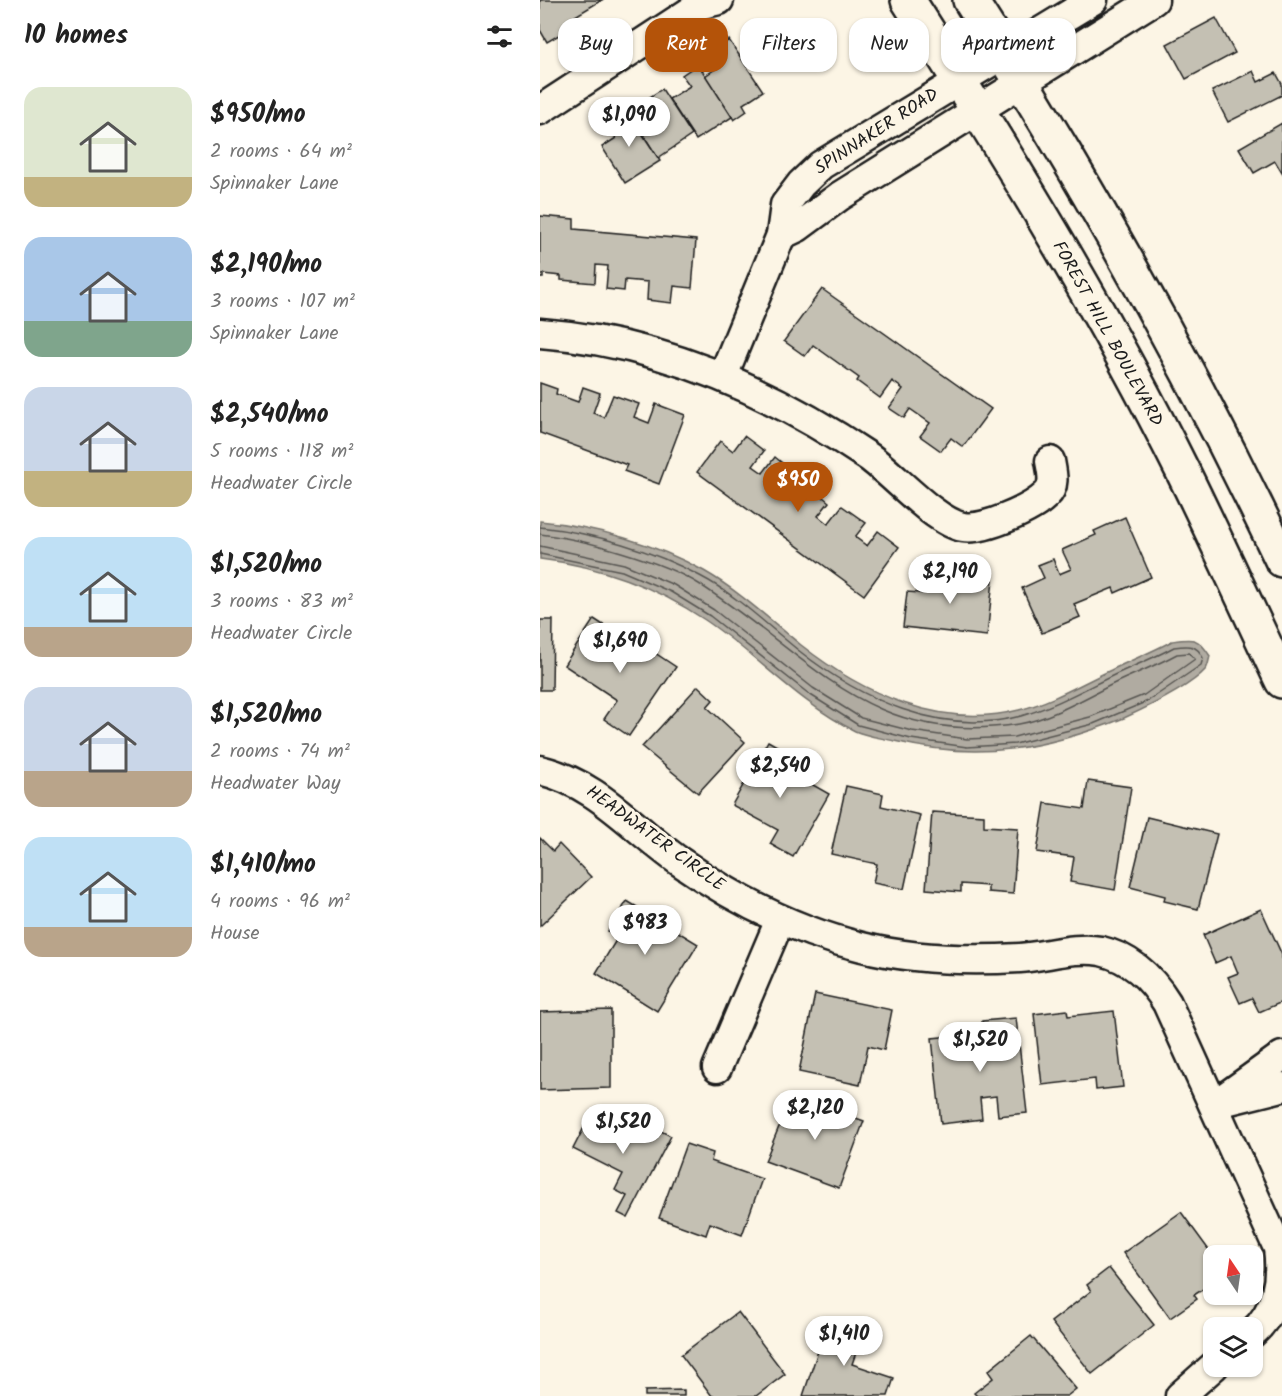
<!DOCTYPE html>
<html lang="en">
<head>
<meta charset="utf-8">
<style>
	:root { --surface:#fff; --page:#f2f2f2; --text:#222; --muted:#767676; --accent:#b45309 }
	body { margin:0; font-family:Kalam,sans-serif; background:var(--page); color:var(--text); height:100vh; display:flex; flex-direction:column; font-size:22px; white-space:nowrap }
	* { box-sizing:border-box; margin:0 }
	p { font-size:20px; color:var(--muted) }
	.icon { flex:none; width:33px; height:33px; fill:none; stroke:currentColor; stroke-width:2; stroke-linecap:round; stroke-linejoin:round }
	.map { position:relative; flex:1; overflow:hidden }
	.side { display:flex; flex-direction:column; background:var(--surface); width:540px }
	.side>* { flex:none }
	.banner { position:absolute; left:18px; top:18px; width:570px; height:54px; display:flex; gap:12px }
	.needle { width:39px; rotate:347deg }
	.tools { position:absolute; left:663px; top:1245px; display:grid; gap:12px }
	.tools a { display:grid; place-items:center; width:60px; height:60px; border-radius:12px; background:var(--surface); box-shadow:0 2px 4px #0004; font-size:30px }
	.price { position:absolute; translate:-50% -51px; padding:0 14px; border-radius:21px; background:#fff; color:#222; font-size:20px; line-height:39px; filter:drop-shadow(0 2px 3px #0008) }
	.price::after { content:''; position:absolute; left:50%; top:36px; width:18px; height:14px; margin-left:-9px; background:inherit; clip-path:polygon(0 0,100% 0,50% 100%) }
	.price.selected { background:var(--accent); color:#fff }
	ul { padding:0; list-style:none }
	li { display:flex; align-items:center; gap:18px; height:150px; padding:0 24px }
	li span { display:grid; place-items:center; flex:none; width:168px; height:120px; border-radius:18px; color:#555 }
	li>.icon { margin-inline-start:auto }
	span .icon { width:72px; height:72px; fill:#fffc; stroke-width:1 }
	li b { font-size:26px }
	h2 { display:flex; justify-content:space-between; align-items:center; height:72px; padding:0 24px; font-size:26px }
	.tag { padding:0 21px; border-radius:18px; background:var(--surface); box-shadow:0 2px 4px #0004; font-size:21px; line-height:54px }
	.tag.selected { background:var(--accent); color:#fff }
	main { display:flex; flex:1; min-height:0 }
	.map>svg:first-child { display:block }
</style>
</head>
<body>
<main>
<section class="side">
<h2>10 homes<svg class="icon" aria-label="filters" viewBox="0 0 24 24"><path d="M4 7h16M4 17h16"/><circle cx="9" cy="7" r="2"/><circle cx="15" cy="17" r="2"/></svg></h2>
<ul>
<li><span style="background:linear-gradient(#dfe7d0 75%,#c2b280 0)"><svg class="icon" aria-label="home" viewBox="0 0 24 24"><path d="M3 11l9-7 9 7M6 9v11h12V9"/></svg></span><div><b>$950/mo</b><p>2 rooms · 64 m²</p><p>Spinnaker Lane</p></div></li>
<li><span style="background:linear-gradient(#a9c7e8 70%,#7fa58c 0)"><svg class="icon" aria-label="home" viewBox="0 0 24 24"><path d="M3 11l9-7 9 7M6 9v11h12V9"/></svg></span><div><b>$2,190/mo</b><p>3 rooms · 107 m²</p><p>Spinnaker Lane</p></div></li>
<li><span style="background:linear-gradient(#c9d6e8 70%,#c2b280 0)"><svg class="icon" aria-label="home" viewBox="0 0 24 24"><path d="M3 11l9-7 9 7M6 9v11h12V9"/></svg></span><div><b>$2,540/mo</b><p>5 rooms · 118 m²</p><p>Headwater Circle</p></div></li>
<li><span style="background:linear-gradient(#bfe0f5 75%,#b9a48a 0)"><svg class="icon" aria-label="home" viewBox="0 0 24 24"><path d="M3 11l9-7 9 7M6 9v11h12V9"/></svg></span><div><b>$1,520/mo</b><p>3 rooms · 83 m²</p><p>Headwater Circle</p></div></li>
<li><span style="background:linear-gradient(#c9d6e8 70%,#b9a48a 0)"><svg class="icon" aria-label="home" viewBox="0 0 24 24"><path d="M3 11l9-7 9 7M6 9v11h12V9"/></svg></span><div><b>$1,520/mo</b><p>2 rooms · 74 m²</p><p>Headwater Way</p></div></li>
<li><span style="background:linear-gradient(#bfe0f5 75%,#b9a48a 0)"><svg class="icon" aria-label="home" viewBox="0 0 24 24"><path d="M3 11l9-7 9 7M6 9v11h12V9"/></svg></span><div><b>$1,410/mo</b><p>4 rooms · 96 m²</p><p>House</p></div></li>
</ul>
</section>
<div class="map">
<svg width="742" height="1396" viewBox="0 0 742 1396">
	<rect width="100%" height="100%" fill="#fcf5e5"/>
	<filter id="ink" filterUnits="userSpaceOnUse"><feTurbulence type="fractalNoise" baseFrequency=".0167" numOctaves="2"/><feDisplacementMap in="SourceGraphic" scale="12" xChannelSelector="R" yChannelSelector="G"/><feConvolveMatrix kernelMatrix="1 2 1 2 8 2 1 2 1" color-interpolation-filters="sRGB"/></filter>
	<g filter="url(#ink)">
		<!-- water -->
		<path fill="#b0aba1" stroke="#75726c" stroke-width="1.5" d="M0 521C54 526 116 544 164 571 199 591 230 620 261 645 322 693 400 730 479 710 511 702 541 684 571 670 591 660 612 652 632 641 653 638 658 637 670 656 669 660 668 666 666 669 650 687 606 708 584 718 505 750 438 761 354 741 342 738 326 736 315 731 258 703 216 654 165 620 116 587 59 566 0 559Z"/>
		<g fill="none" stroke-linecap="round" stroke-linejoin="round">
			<!-- shore -->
			<g stroke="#575551" stroke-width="1.5">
				<path d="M0 527C54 533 112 550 160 576 195 594 227 625 258 650 320 699 400 737 481 716 513 707 543 690 572 676 593 666 614 658 634 647 648 645 657 644 663 658L661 665 608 701 553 724 475 744 427 747 371 739 318 725 269 694 170 616 131 592 82 571 0 554"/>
				<path d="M0 534C44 539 122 561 159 584 272 656 328 748 479 724 510 719 547 697 575 683 596 673 617 665 637 654L649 653 655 659 604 695 550 717 474 737 427 739 372 731 321 718 273 688 174 610 134 585 84 564 0 546"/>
			</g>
		</g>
		<!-- building -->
		<g fill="#c4c0b3" stroke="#1c1c1c" stroke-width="1.5">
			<path d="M0 0H62L27 21 31 28 7 42 0 30Z"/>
			<path d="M676 18 695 53 646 79 627 44Z"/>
			<path d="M189 40 223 91 203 104 207 111 194 120 165 76 178 67 169 53Z"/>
			<path d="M158 64 192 117 156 140 129 99 150 86 142 75Z"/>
			<path d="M713 71 718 82 736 73 742 84V95L688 122 672 91Z"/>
			<path d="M122 89 152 135 118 158 101 131 112 124 106 115 117 107 110 97Z"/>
			<path d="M87 110 120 161 85 183 62 147 76 138 66 123Z"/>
			<path d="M742 123V173L735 161 714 173 699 148Z"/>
			<path d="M0 216 34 219V229L156 240 152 288 134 286 132 303 107 300 108 282 85 280 84 291 66 289 68 266 56 265 55 283 21 280V276L3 274V278H0Z"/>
			<path d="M282 289 451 409 423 447 411 438 401 451 380 436 390 423 370 409 364 418 349 408 363 389 352 381 340 398 317 381 319 378 273 345 265 356 244 341Z"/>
			<path d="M0 383 17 389 16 394 38 402 43 387 60 393 53 413 64 417 73 395 99 404 94 417 109 423 116 404 145 415 119 484 84 471 87 465 0 433Z"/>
			<path d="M204 436 224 451 213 466 223 473 235 457 289 502 278 516 288 524 302 506 326 523 315 537 327 546 338 531 359 547 324 595 157 472 180 441 193 451Z"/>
			<path d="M585 517 611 577 575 593 573 588 534 604 540 617 502 633 482 588 504 578 498 565 513 559 519 574 531 569 522 550 556 535 554 531Z"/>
			<path d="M383 573 453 580 447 636 363 627 367 592 381 593Z"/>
			<path d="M54 619 112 657 115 653 136 667 89 736 64 719 77 700 24 665Z"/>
			<path d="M0 620H13L12 690H0Z"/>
			<path d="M158 686 173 700 167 707 205 742 158 793 102 747Z"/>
			<path d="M228 741 251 754 243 768 289 794 253 857 230 844 238 830 192 805Z"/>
			<path d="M548 781 591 787 575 890 530 882 534 857 497 852 505 803 544 809Z"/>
			<path d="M306 786 343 794 341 806 380 815 364 889 333 883 337 864 291 854Z"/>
			<path d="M392 812 444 815V826L478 828 473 894 448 892V886L421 884V892L386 889Z"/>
			<path d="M607 817 677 834 658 909 624 901 625 896 590 887Z"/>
			<path d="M0 838 13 851 19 844 51 877 0 926Z"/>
			<path d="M87 901 158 944 117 1011 56 973 78 937 68 931Z"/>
			<path d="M721 909 742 955V1002L719 1012 712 998 700 1003 688 977 698 973 691 956 675 963 663 935Z"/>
			<path d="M275 994 352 1010 344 1050 328 1046 320 1085 259 1072Z"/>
			<path d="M71 1010V1088L0 1090V1012Z"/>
			<path d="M527 1010 528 1016 574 1011 583 1087 556 1090 555 1079 502 1085 494 1014Z"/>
			<path d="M476 1018 487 1113 458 1116 456 1096 440 1098 442 1119 401 1124 392 1038 421 1035 423 1051 444 1048 442 1021Z"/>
			<path d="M252 1095 324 1121 299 1188 225 1161Z"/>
			<path d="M51 1114 101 1140 109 1125 131 1136 88 1218 78 1213 87 1196 75 1190 83 1174 33 1149Z"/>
			<path d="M146 1144 173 1153 171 1161 222 1179 202 1235 170 1223 166 1235 119 1218Z"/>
			<path d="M641 1212 674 1257V1282L654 1295 657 1299 630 1318 583 1253Z"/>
			<path d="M569 1268 614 1325 552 1374 511 1322 551 1291 547 1285Z"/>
			<path d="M198 1312 245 1374 216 1396H172L141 1355Z"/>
			<path d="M289 1318 324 1330 312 1364 354 1378 348 1396H263Z"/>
			<path d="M491 1336 536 1389 527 1396H437L434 1393 453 1378 448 1371Z"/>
			<path d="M144 1390V1396H105V1391Z"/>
		</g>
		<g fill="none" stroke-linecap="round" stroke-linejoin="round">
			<!-- street casing -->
			<g stroke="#1c1c1c" stroke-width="33">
				<g id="street">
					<path d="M0 110 162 4 179 0"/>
					<path d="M241 235 258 227 300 196 614 0"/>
					<path d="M0 333C121 342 230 390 329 457 354 475 395 522 423 527 443 531 492 509 506 495 516 486 512 472 510 461"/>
					<path d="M183 376 241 235 245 205 261 184 281 165 553 0"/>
					<path d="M0 770C58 784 92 828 139 861 195 900 255 931 322 947 374 960 427 961 480 958 507 956 535 946 561 951 591 958 611 977 627 1003L738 1248C742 1278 737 1312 712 1333"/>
					<path d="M177 1068 240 920"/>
					<path d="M690 1100 742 1087"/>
					<path d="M674 1105 742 1056"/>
					<path d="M640 1396 674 1366"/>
				</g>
			</g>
			<!-- secondary casing -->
			<g stroke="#1c1c1c" stroke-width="38">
				<g id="secondary">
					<path d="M368 0C466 153 562 309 643 472 677 541 709 611 742 681"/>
					<path d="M430 0C545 180 650 366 742 560"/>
				</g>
			</g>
			<!-- street -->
			<use href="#street" stroke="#fcf5e5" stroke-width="28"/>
			<!-- secondary -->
			<use href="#secondary" stroke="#fcf5e5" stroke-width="33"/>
		</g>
	</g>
	<g text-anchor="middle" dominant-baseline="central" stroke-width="6" stroke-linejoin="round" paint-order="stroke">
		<!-- street labels -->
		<g font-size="18" fill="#1c1c1c" stroke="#fcf5e5">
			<text transform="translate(337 132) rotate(-33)">SPINNAKER ROAD</text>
			<text transform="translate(567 334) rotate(61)">FOREST HILL BOULEVARD</text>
			<text transform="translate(115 839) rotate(36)">HEADWATER CIRCLE</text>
		</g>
	</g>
</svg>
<div class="tools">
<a><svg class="needle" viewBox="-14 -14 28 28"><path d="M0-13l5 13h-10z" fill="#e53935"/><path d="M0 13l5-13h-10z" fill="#767676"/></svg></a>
<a><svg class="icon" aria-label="layers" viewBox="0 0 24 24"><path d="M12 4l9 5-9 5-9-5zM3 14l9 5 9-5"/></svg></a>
</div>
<b class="price" style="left:89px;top:148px">$1,090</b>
<b class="price selected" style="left:258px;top:513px">$950</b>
<b class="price" style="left:410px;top:605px">$2,190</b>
<b class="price" style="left:80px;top:674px">$1,690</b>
<b class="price" style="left:240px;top:799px">$2,540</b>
<b class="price" style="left:105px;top:956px">$983</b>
<b class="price" style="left:440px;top:1073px">$1,520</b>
<b class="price" style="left:275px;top:1141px">$2,120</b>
<b class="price" style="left:83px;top:1155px">$1,520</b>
<b class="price" style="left:304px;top:1367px">$1,410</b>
<div class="banner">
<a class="tag">Buy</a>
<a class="tag selected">Rent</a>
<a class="tag">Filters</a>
<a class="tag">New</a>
<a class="tag">Apartment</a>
</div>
</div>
</main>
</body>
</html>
